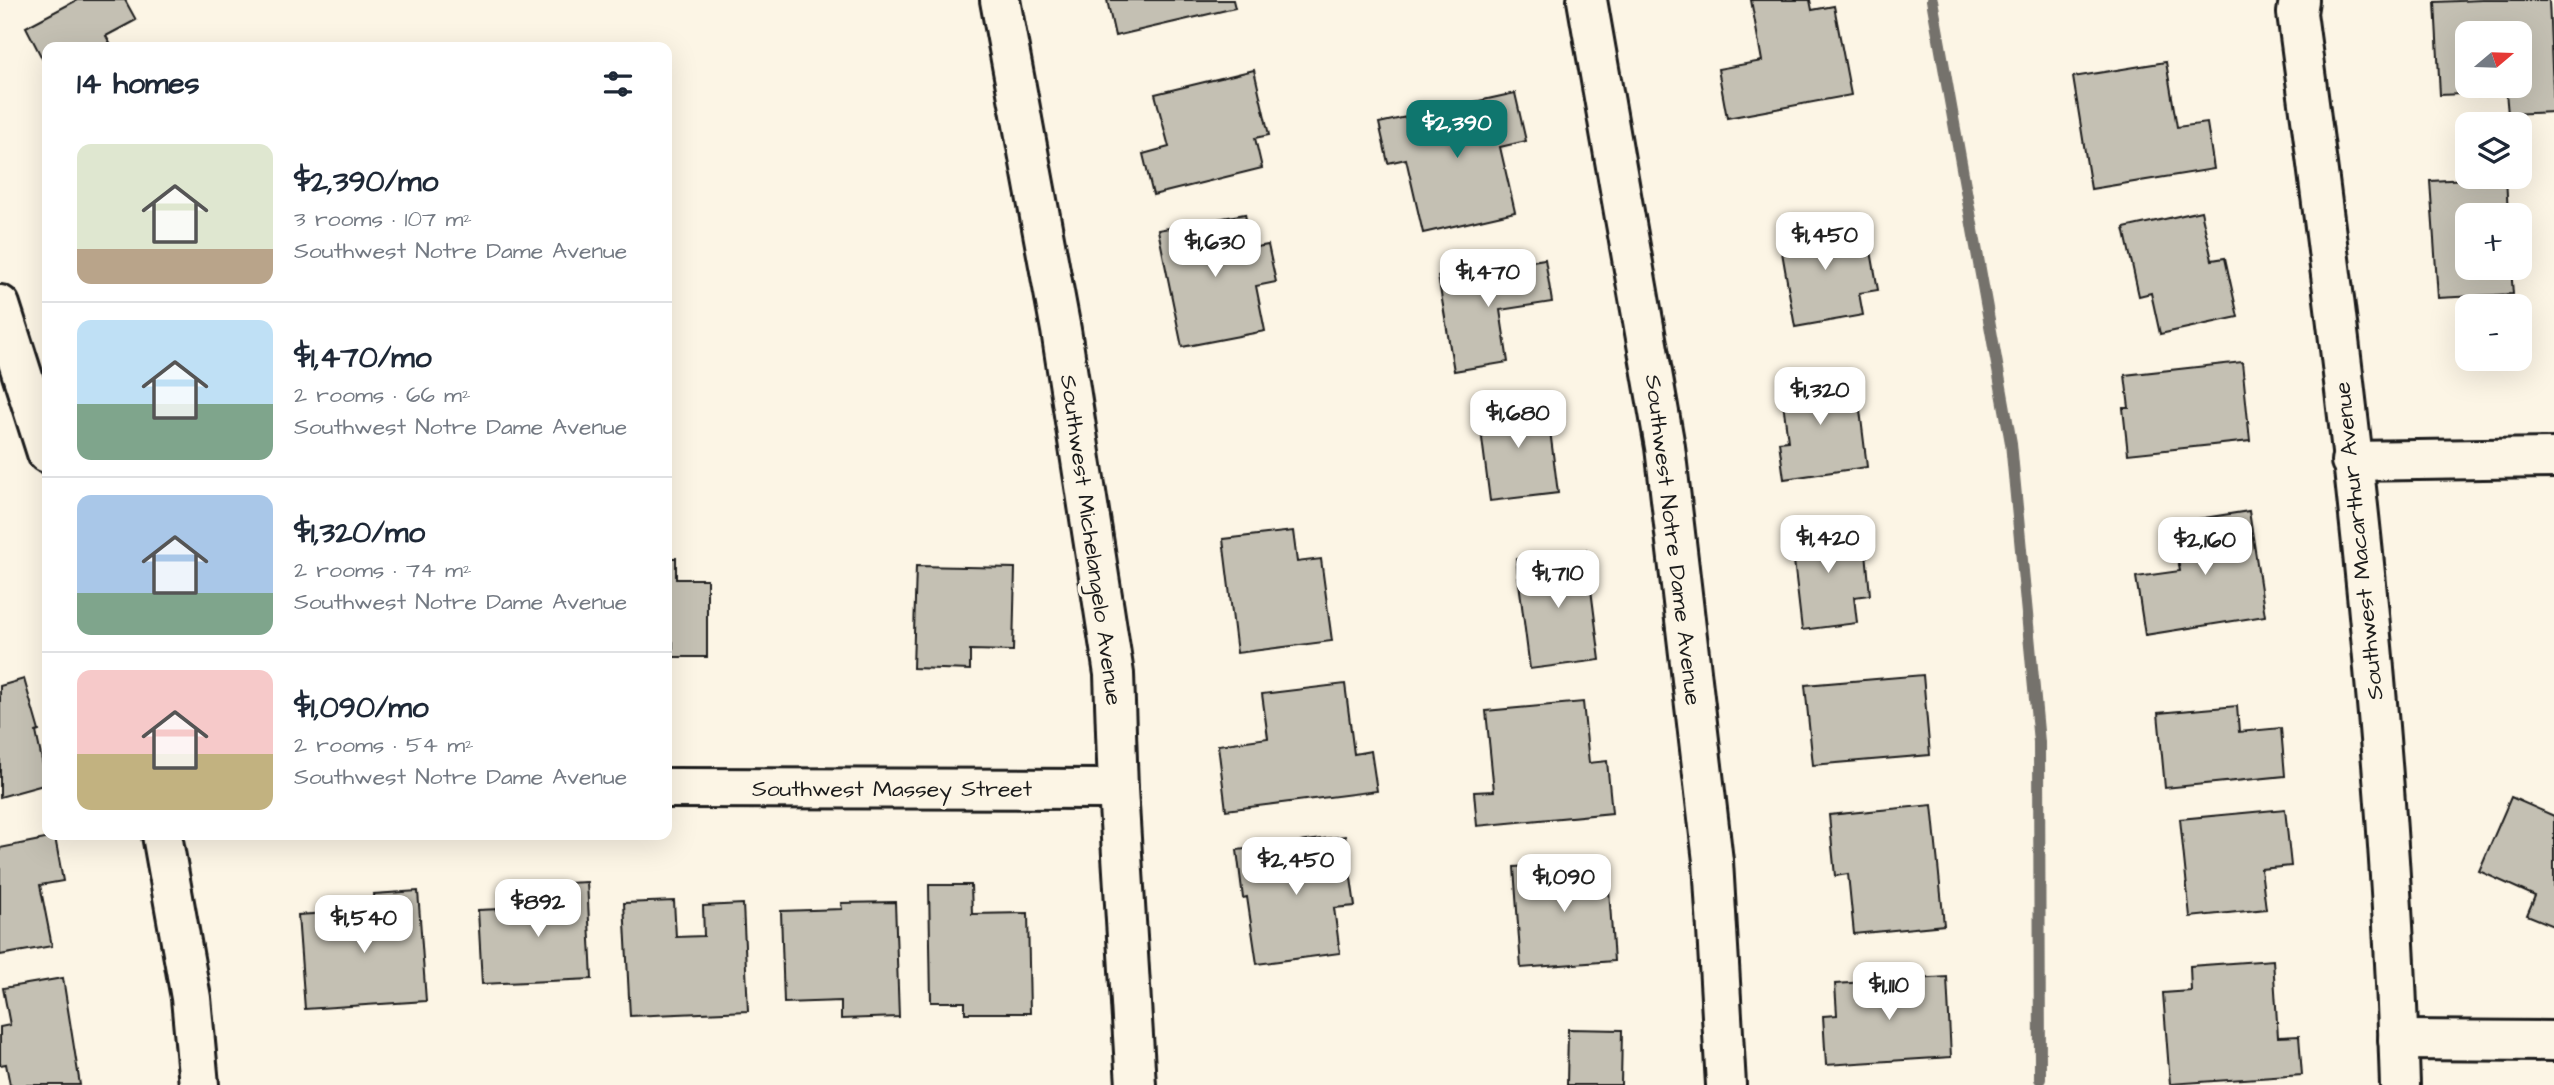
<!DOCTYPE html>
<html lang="en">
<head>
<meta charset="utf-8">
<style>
	:root { --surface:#fff; --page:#f6f6f7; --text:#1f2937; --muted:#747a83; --line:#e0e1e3; --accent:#0f766e }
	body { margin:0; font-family:"Architects Daughter",sans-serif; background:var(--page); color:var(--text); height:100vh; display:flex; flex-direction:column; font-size:26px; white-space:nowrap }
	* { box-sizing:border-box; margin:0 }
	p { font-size:23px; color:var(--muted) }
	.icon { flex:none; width:38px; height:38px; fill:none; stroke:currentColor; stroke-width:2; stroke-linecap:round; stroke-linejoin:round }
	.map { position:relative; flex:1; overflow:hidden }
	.details { position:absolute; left:42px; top:42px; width:630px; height:798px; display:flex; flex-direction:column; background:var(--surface); border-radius:14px; box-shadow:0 7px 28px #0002 }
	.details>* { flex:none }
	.needle { width:46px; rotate:71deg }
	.buttons { position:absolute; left:2455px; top:21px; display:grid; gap:14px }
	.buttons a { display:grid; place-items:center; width:77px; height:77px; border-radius:14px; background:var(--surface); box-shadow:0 7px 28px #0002; font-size:35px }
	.price { position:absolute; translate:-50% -60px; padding:0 16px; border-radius:14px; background:#fff; color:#222; font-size:23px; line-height:46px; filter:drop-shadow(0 2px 4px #0008) }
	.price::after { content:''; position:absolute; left:50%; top:42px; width:21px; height:16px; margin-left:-10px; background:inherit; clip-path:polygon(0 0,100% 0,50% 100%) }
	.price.active { background:var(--accent); color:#fff }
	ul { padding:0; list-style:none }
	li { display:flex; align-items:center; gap:21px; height:175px; padding:0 35px }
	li+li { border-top:2px solid var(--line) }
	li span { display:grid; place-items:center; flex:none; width:196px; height:140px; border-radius:14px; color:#555 }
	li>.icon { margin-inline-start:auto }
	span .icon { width:84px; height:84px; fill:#fffc; stroke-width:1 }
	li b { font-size:30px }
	h2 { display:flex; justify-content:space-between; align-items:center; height:84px; padding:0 35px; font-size:30px }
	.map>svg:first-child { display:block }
</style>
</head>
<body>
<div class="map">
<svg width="2554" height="1085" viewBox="0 0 2554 1085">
	<rect width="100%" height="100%" fill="#fcf5e5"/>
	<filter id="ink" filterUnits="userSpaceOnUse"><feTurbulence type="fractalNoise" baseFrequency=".0143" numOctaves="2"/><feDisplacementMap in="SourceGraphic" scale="14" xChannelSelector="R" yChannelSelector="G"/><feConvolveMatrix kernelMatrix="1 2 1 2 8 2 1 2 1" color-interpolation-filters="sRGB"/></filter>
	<g filter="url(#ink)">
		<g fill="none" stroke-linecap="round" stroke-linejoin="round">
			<!-- stream -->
			<path stroke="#75726c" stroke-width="12" d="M1932 0 2011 443 2039 742 2040 1079"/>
		</g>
		<!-- building -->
		<g fill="#c4c0b3" stroke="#1c1c1c" stroke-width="2" fill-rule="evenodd">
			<path d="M77 0H125L136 20 106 36 112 47H47V68L26 27Z"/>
			<path d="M1107 0H1233L1235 8 1115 36Z"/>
			<path d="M1751 0H1810L1812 10 1834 6 1851 95 1727 118 1718 69 1762 61Z"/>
			<path d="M2482 0H2549L2554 112 2508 114 2506 92 2440 95 2435 2ZM2468 33H2520V86H2468Z"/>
			<path d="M2166 62 2177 127 2207 123 2214 169 2091 189 2073 77Z"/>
			<path d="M1254 70 1269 135 1255 138 1262 168 1153 195 1143 154 1169 147 1155 94Z"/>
			<path d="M1515 93 1526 141 1500 147 1515 212 1423 233 1406 159 1388 163 1379 123Z"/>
			<path d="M2506 177 2508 215H2468V268H2511L2513 294 2438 298 2430 181Z"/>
			<path d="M2201 211 2212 260 2225 258 2238 317 2160 334 2151 293 2139 296 2124 228Z"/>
			<path d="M1245 214 1251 248 1268 245 1276 282 1256 286 1265 331 1182 347 1158 230Z"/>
			<path d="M1849 217 1855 254 1871 251 1878 290 1859 293 1863 315 1795 327 1778 229Z"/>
			<path d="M1545 259 1552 302 1500 310 1508 362 1454 371 1438 276Z"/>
			<path d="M2242 362 2250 441 2128 454 2123 408H2129L2125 375Z"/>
			<path d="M1837 371 1840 397 1858 394 1867 467 1784 479 1779 442 1788 441 1780 379Z"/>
			<path d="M1546 399 1558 493 1490 501 1478 407Z"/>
			<path d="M2249 511 2265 616 2145 635 2136 577 2180 571 2172 523Z"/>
			<path d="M1846 520 1850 554 1866 552 1870 595 1854 597 1857 623 1802 630 1790 526Z"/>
			<path d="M1293 531 1297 562 1321 559 1332 641 1237 653 1223 539Z"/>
			<path d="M1586 550 1600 660 1530 669 1516 559Z"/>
			<path d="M667 558H676V579H707V657H673V642H667Z"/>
			<path d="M916 566 1015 568 1013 651 970 650V670L913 668Z"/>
			<path d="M1923 675 1930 755 1813 765 1805 685Z"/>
			<path d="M24 679 39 731 36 732 47 784 0 797V686Z"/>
			<path d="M1345 684 1354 754 1371 751 1377 791 1226 810 1218 745 1268 738 1262 694Z"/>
			<path d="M1583 702 1589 763 1607 761 1612 813 1477 826 1474 792 1494 791 1486 711Z"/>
			<path d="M2237 706 2239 732 2281 728 2285 776 2165 788 2158 713Z"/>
			<path d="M2511 797 2554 816V926L2527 915 2535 896 2479 871Z"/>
			<path d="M1932 805 1944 925 1854 934 1848 874 1835 876 1829 815Z"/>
			<path d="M2285 809 2291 866 2261 869 2266 909 2190 917 2180 819Z"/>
			<path d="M1345 836 1355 906 1334 908 1340 953 1257 964 1247 897 1243 898 1237 850Z"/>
			<path d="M55 837 63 881 40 885 52 946 0 955V848Z"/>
			<path d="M1607 861 1614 961 1521 968 1514 867Z"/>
			<path d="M587 882 592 979 482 984 478 910 546 907 545 884Z"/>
			<path d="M929 885H971L972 914 1028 913 1030 1013H965V1002H931Z"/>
			<path d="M418 891 426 1001 305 1009 298 915 375 910 374 894Z"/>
			<path d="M674 901 676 937 704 936 703 906 743 904 748 1011 630 1016 624 903Z"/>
			<path d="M895 902 899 1017 841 1019V1001L784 1003 781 911 842 909 841 903Z"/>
			<path d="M2273 960 2278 1037 2299 1036 2302 1075 2170 1084 2163 993 2191 991 2190 966Z"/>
			<path d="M1947 977 1951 1057 1826 1065 1823 1016 1837 1015 1835 984Z"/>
			<path d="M63 978 80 1085H10L6 1064 0 1065V1027L10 1025 3 988Z"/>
			<path d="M1568 1029 1622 1030 1621 1085H1567Z"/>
		</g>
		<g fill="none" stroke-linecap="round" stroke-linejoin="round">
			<!-- minor casing -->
			<g stroke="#1c1c1c" stroke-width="44">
				<g id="minor">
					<path d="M1000 0 1061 330 1114 674 1118 789 1136 1085"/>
					<path d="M1587 0 1665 447 1713 861 1726 1085"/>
					<path d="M2299 0 2297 13C2345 369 2389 726 2400 1085"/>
					<path d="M0 305 47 453"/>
					<path d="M2351 461 2554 458"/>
					<path d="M667 788 1118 789"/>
					<path d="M162 835 191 998 199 1085"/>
					<path d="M2398 1040 2554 1041"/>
				</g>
			</g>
			<!-- minor -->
			<use href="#minor" stroke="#fcf5e5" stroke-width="38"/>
		</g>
	</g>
	<g text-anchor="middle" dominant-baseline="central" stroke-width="7" stroke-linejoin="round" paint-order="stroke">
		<!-- street labels -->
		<g font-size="23" fill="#1c1c1c" stroke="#fcf5e5">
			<text transform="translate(1091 540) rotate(82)">Southwest Michelangelo Avenue</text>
			<text transform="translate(1673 540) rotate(83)">Southwest Notre Dame Avenue</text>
			<text transform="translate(2359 541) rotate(-96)">Southwest Macarthur Avenue</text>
			<text x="892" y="789">Southwest Massey Street</text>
		</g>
	</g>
</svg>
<div class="buttons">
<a><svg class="needle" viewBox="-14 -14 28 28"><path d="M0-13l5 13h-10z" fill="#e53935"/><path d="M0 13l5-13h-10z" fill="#747a83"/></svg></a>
<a><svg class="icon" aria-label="layers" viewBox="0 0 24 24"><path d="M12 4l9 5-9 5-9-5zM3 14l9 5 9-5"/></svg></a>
<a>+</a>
<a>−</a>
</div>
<b class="price active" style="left:1457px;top:160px">$2,390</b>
<b class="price" style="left:1825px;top:272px">$1,450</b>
<b class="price" style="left:1215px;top:279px">$1,630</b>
<b class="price" style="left:1488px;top:309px">$1,470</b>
<b class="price" style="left:1820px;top:427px">$1,320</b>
<b class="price" style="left:1518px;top:450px">$1,680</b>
<b class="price" style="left:1828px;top:575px">$1,420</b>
<b class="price" style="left:2205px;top:577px">$2,160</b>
<b class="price" style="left:1558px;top:610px">$1,710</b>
<b class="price" style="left:1296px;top:897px">$2,450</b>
<b class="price" style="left:1564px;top:914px">$1,090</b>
<b class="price" style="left:538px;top:939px">$892</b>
<b class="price" style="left:364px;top:955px">$1,540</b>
<b class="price" style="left:1889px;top:1022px">$1,110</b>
<section class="details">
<h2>14 homes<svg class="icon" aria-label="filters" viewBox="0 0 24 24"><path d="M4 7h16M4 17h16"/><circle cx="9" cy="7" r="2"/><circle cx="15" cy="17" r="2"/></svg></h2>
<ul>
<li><span style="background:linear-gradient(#dfe7d0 75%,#b9a48a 0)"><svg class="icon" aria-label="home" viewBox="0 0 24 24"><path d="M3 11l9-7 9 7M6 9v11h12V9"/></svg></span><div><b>$2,390/mo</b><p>3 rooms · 107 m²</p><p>Southwest Notre Dame Avenue</p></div></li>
<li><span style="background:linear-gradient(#bfe0f5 60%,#7fa58c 0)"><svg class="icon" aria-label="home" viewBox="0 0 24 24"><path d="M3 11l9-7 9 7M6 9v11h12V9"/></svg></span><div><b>$1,470/mo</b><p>2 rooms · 66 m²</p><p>Southwest Notre Dame Avenue</p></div></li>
<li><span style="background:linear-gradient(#a9c7e8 70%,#7fa58c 0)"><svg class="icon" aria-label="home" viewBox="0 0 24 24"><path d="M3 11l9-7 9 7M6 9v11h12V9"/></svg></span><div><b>$1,320/mo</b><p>2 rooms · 74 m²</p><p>Southwest Notre Dame Avenue</p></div></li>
<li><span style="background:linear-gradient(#f6c9c9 60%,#c2b280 0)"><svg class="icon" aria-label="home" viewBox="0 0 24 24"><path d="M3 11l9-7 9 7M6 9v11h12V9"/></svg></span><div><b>$1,090/mo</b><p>2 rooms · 54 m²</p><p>Southwest Notre Dame Avenue</p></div></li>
</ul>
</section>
</div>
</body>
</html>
